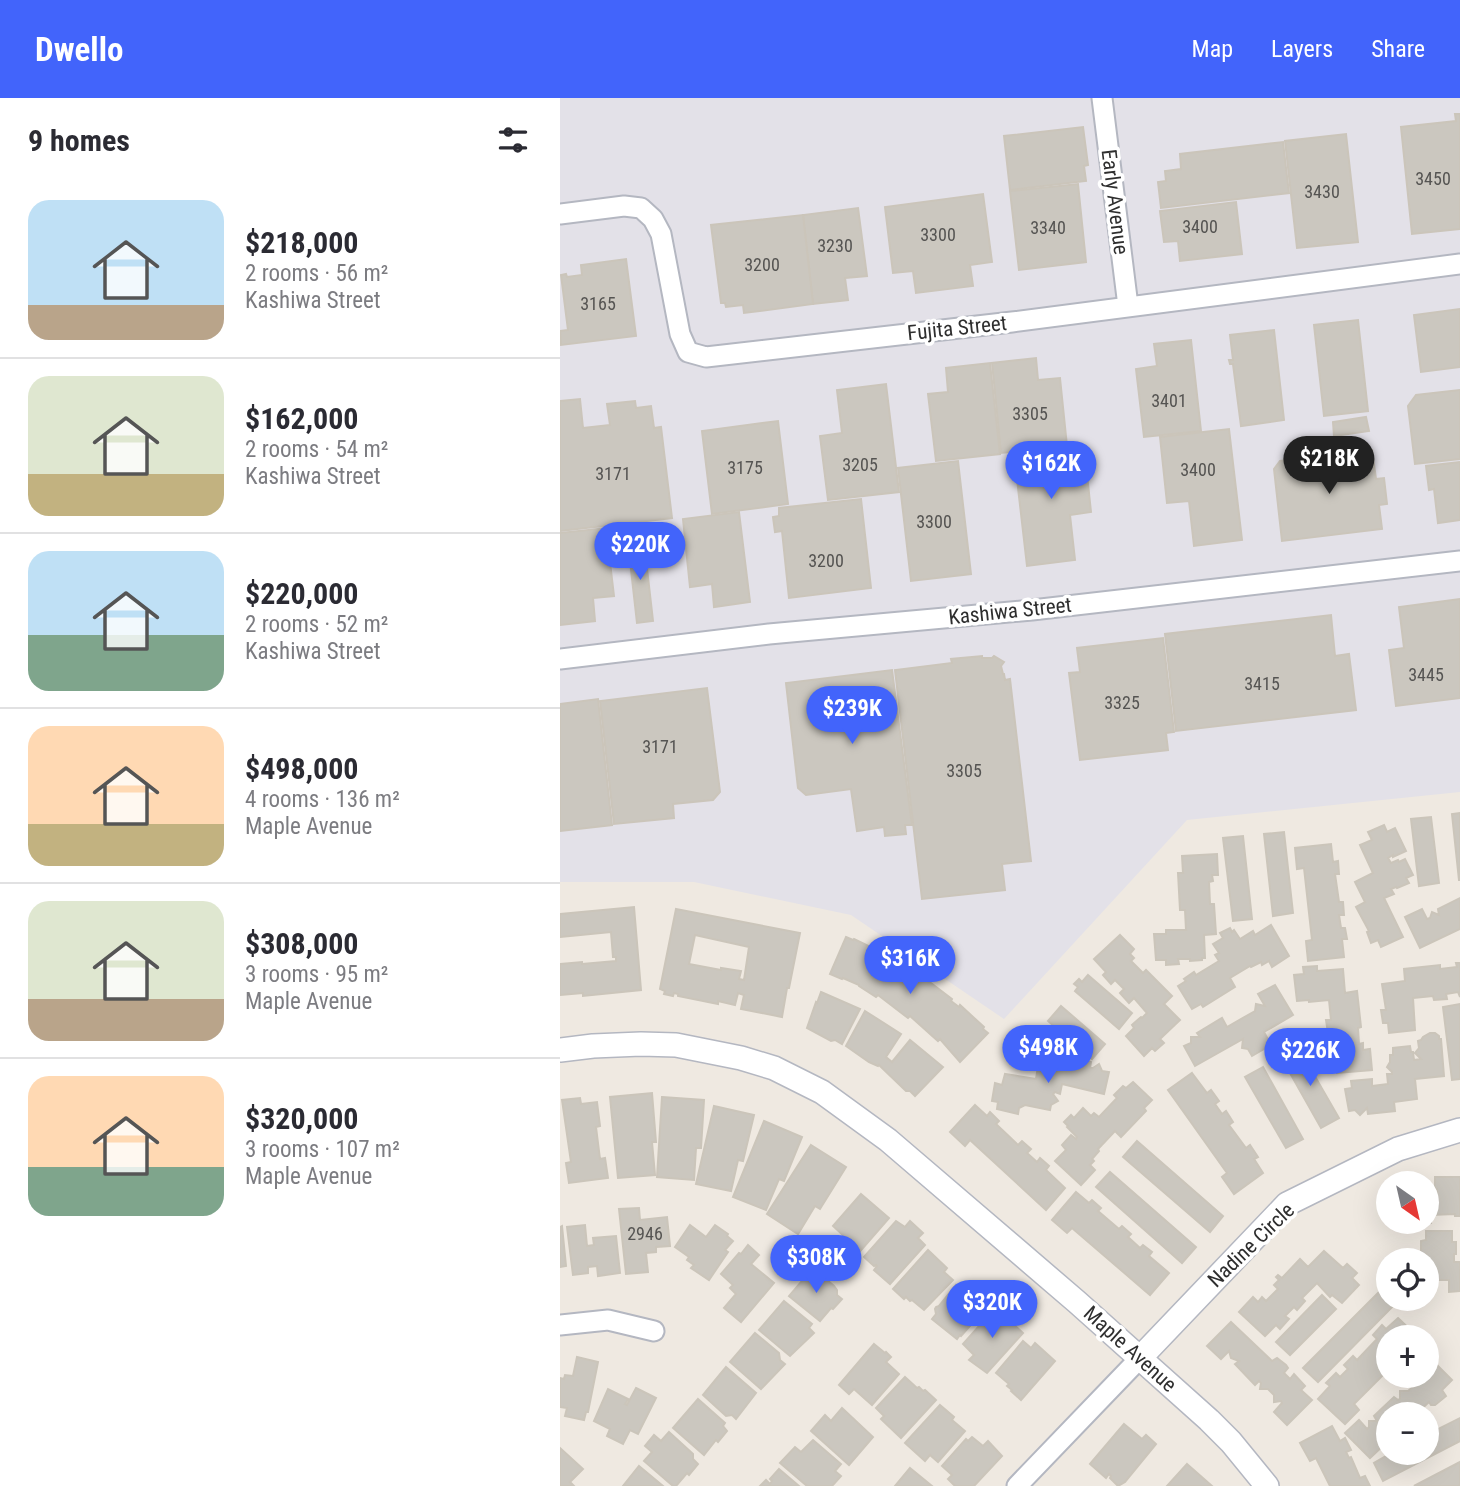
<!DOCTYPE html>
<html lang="en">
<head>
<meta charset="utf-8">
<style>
	:root { --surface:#fff; --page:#f2f2f3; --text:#2b2b33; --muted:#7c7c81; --line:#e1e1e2; --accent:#4264fb }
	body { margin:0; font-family:"Roboto Condensed",sans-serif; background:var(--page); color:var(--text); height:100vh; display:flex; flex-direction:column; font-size:26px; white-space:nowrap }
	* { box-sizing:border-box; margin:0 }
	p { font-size:23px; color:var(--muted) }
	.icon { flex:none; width:38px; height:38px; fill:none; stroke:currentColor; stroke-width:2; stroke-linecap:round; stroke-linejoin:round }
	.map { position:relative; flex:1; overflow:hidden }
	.details { display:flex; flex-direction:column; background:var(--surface); width:560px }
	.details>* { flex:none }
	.needle { width:46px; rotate:146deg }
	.tools { position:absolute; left:816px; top:1073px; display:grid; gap:14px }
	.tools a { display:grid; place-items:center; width:63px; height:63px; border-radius:50%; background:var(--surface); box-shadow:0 7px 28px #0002; font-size:35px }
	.price { position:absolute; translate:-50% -60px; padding:0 16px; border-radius:24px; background:var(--accent); color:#fff; font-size:23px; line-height:46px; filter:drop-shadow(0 2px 4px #0008) }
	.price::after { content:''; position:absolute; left:50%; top:42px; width:21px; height:16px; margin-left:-10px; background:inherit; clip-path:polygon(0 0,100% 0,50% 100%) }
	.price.current { background:#222; color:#fff }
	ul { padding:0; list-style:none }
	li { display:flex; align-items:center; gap:21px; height:175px; padding:0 28px }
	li+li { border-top:2px solid var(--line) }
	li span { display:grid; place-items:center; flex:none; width:196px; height:140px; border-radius:21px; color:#555 }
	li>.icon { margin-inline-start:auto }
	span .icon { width:84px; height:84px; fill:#fffc; stroke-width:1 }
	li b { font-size:30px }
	h2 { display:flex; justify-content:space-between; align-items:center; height:84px; padding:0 28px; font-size:30px }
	header { display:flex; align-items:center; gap:42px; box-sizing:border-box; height:98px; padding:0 35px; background:var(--accent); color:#fff }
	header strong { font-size:33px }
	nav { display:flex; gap:38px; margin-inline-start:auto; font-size:24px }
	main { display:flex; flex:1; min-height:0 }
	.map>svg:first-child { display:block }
</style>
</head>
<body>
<header>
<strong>Dwello</strong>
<nav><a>Map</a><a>Layers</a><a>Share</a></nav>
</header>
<main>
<section class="details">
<h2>9 homes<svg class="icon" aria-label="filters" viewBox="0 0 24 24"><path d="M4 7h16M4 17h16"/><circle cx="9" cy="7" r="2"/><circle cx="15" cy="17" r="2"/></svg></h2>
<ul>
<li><span style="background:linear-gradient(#bfe0f5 75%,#b9a48a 0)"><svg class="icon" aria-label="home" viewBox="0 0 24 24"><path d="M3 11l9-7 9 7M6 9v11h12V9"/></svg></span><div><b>$218,000</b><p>2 rooms · 56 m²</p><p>Kashiwa Street</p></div></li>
<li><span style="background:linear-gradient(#dfe7d0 70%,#c2b280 0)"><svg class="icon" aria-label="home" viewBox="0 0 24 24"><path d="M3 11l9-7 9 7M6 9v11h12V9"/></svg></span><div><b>$162,000</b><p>2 rooms · 54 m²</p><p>Kashiwa Street</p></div></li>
<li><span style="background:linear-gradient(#bfe0f5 60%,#7fa58c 0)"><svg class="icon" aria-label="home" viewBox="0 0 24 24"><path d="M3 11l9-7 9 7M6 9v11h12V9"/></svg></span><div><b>$220,000</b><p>2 rooms · 52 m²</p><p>Kashiwa Street</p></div></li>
<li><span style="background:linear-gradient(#ffd9b3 70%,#c2b280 0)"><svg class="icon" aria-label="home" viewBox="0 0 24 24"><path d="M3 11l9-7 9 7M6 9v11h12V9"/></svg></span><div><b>$498,000</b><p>4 rooms · 136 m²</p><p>Maple Avenue</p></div></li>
<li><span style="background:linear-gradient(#dfe7d0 70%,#b9a48a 0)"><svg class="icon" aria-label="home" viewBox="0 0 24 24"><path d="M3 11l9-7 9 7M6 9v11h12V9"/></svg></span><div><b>$308,000</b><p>3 rooms · 95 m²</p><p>Maple Avenue</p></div></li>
<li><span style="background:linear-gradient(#ffd9b3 65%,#7fa58c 0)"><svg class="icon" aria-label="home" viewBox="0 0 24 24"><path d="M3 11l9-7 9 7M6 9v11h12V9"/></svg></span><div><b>$320,000</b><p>3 rooms · 107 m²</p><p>Maple Avenue</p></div></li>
</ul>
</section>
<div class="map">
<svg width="900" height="1388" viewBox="0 0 900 1388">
	<rect width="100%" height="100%" fill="#efe9e1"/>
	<!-- industrial -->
	<path fill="#e3e1e8" d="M0 0H900V694L627 722 444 921 291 817 134 784H0Z"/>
	<!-- building -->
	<g fill="#cbc7bf" stroke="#cbc5ba" stroke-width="2" fill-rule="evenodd">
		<path d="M895 16H900V131L852 136 841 29 896 23Z"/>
		<path d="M523 29 528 67 524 68 526 83 450 92 444 38Z"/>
		<path d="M786 36 798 144 737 150 725 43Z"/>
		<path d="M723 44 729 95 601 110 598 84 606 83 605 73 621 71 620 56Z"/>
		<path d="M518 86 526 164 459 172 450 93Z"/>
		<path d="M423 96 432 164 410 167 413 188 356 195 353 173 333 175 325 109Z"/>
		<path d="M676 104 682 156 620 163 618 143 604 144 600 113Z"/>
		<path d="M298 110 307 178 285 180 288 202 253 206 243 117Z"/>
		<path d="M243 117 253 206 184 215 183 207 166 209 165 205H161L151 127Z"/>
		<path d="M66 161 76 238 1 247 0 233 8 232 1 177 6 176 7 179 22 177 21 167Z"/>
		<path d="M900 211V269L861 274 854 217Z"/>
		<path d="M798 222 808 313 764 318 754 227Z"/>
		<path d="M714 232 724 322 681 328 673 266H670L669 262H673L670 237Z"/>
		<path d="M631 242 641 333 584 339 576 271 597 268 594 246Z"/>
		<path d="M476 260 478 282 500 280 507 348 441 355 432 265Z"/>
		<path d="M430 265 440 356 376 363 368 296 388 294 386 270Z"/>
		<path d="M326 286 339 394 268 402 260 338 282 335 277 292Z"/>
		<path d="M900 292V361L855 366 848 308 856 297Z"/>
		<path d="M20 301 23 330 50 327 47 306 75 303 76 310 91 308 94 330 101 329 112 420 0 433V303Z"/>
		<path d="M806 319 809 333 774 338 773 324Z"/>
		<path d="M218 323 228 406 152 416 142 333Z"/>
		<path d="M669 331 682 442 634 448 629 403 607 405 600 339Z"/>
		<path d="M524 348 531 414 510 417 515 462 467 468 454 355Z"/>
		<path d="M812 352 816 381 824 380 827 406 819 407 822 431 722 443 714 371 720 363Z"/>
		<path d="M398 363 411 476 351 483 338 370Z"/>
		<path d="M900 364V422L878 425 874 391 869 392 866 368Z"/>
		<path d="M301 401 311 490 229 500 222 433 215 434 213 419 219 418V410Z"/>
		<path d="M179 414 190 504 154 509 152 486 130 489 123 421Z"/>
		<path d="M46 430 54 498 33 500 35 523 0 527V435Z"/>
		<path d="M84 444 93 523 77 525 68 445Z"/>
		<path d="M900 501V600L836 608 829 552 844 550 839 509Z"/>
		<path d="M771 517 775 558 789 556 796 612 616 633 605 536Z"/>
		<path d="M603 540 614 634 606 635 608 652 520 662 509 575 520 574 517 550Z"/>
		<path d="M422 558V560H432L434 558 444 564 441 568 443 576H444L445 582 450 581 471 763 442 766 445 792 362 801 335 572 392 565 391 561Z"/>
		<path d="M332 572 352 727H345L346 736 325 738 324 729 297 733 291 691 246 697 238 690 226 585Z"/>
		<path d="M147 590 160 694 153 702 113 706 114 720 54 726 40 603Z"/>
		<path d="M38 601 52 727 0 733V606Z"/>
		<path d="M900 715V782H899L892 716Z"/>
		<path d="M871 719 879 785 859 788 851 721Z"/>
		<path d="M824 727 827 734 835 730 846 753 833 759V757L828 760 831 765 838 762 839 764 845 761 853 777 846 780 849 785 837 790 836 789 831 791 834 796 824 800 843 839 821 849 818 842 811 845 807 834 809 833 796 809 805 804 795 784 813 775 800 747 812 742 808 734Z"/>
		<path d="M724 734 733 815 713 818 704 736Z"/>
		<path d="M683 738 692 821 673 823 663 740Z"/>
		<path d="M771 746 773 764 778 763 779 776H775L779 804H783L784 817H779L781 830H785L787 841H782L784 859 748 863 746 843 752 842 744 770 737 771 735 750Z"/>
		<path d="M657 756 658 777H652L653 783 649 784 650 806H654L656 836 644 837 645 860H642V862L630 863V861H618L619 866 606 867V862H596L594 836H606V832H626L625 812H620L618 775H623L622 758Z"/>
		<path d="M900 800V831L860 850 845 819 862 811 867 821 870 820 872 814 879 817 878 811Z"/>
		<path d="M74 809 81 892 23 898V895L0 897V866L22 864V866L56 863V859H53L51 834 0 839V816Z"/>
		<path d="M116 811 240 835 229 890H227L222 919 181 911 184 897 178 895 175 907 158 903V906L118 898V896L114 895 113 898 104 896 105 893 100 891ZM135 837 189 849 184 882 179 881 181 873 161 870V872L129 866Z"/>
		<path d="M711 827 729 858 712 869 709 863 702 867 701 864 691 869 690 868 670 880 675 889 643 909 641 906 632 911 618 888 626 883 624 881 634 874 636 877 659 863 655 857 659 855 653 846 663 840 660 835 670 830 672 834 674 832 680 841 693 833 695 837Z"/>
		<path d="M560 837 574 851 570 856 574 860 571 863 583 875 586 872 612 898 604 906 620 922 600 941 604 945 595 953 592 950 584 958 566 938 574 930 572 927 581 919 582 920 587 915 574 900 569 905 560 895 564 891 555 882 551 886 543 877 546 874 534 861Z"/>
		<path d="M286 839 293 842 294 841 323 855 322 856 330 861 331 859 358 876 357 878 366 883 367 882 392 901 391 903 399 909 400 907 424 929 423 931 428 935 400 964 380 941 378 943 350 918 348 920 318 897 316 899 299 888V887L283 880 282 881 270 876Z"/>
		<path d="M896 865H900V899L898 894 886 896 887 901 874 902 873 898 853 900 855 932 829 935 828 925H823L821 912H826L822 886 845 883 844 871 880 867V871L897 869Z"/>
		<path d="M757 868V873L783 871 785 895 797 893 801 929 798 930 799 946 803 945V952L810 951 812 972 777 975 776 958 770 959 769 946H774L773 934 768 935 766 922H771L769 902 749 904V902L737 903 734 877 744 876 743 869Z"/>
		<path d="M528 877 572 915 559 931 515 893 518 889 514 886 519 881 522 884Z"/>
		<path d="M715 887 733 917 704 934 711 947 692 958 688 951 682 950 683 941 635 968 624 948 631 945V939H640L637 935 662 920 667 929 695 913 696 906 705 908 698 896Z"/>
		<path d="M261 894 300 911 282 946 275 942 271 943 247 930 256 904 257 905Z"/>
		<path d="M900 906V981L892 982 883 909Z"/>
		<path d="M501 908 545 946 532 961 488 923Z"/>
		<path d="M305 913 341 936 326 959 332 964 350 942 383 969 355 998 350 993H346L319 967 318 968 309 964 286 948Z"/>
		<path d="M870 935H875L879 938V941H881L884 978 855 981 857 1001 834 1004 835 1013 808 1016 807 1010 800 1017 795 1012 789 1013 785 991 792 990 791 983 812 981V988L828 986 827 976H832V974L827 969 830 964V957H833V950L850 948 851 954H853L854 962 861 961 855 955 859 950 858 943 861 942 863 939Z"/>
		<path d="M738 949 779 1020 761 1030 721 959Z"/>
		<path d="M504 959 531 964 530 970H533L539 966 542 973 549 974 544 996 502 986 500 996 495 994 493 996 498 1003 491 1007 490 1012 465 1007 459 1010 458 1016 437 1011 438 1004 432 1003 435 985 442 987 445 976 476 981 479 962 502 967Z"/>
		<path d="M703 969 743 1041 726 1050 685 979Z"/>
		<path d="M632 975 647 995 651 992 659 1003 655 1006 662 1016 666 1013 673 1024 669 1027 686 1050 690 1047 698 1059 694 1061 703 1075 674 1096 662 1079 667 1075 608 992Z"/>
		<path d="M573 984 592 1002 584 1010 586 1013 561 1039 555 1033 538 1051 539 1053 532 1061 534 1063 530 1067 535 1072 521 1087 495 1063 506 1052 502 1047 511 1037 516 1041 517 1039 507 1029 508 1028 504 1024 511 1017 514 1020 523 1010 531 1018 534 1015 539 1019 557 1000 554 997 563 988 566 990Z"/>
		<path d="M92 995 96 1044H92L95 1077 58 1080 50 999Z"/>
		<path d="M102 999 144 1002 141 1050H136L134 1082 97 1079Z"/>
		<path d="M20 1000 21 1006 37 1004 40 1028 36 1029 40 1061 45 1060 48 1080 9 1085 6 1065 11 1064 2 1002Z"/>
		<path d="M415 1007 427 1018 430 1014 439 1023 436 1026 458 1047 462 1043 471 1051 467 1055 477 1064 480 1060 489 1068 486 1072 505 1090 486 1112 410 1042 405 1048 390 1034Z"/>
		<path d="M154 1008 194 1017 183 1063 178 1062 171 1093 136 1086Z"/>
		<path d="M204 1023 242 1039 224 1083 219 1081 206 1112 173 1099Z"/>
		<path d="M577 1043 663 1118 650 1134 563 1059Z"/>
		<path d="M251 1047 286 1069 260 1111 255 1108 238 1136 207 1116Z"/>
		<path d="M550 1074 636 1149 622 1165 536 1089Z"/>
		<path d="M875 1079H900V1118H895V1116L870 1117 871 1125 842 1126V1124H866V1098H877V1091H875Z"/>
		<path d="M516 1094 529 1105 532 1102 541 1110 538 1113 559 1131 562 1128 571 1136 568 1139 580 1150 583 1147 592 1154 589 1158 609 1175 590 1197 512 1130 507 1135 492 1122Z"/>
		<path d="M301 1096 329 1120 295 1159 279 1146 285 1139 273 1128Z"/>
		<path d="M79 1110 80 1122 107 1119 110 1148 96 1149V1154L86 1155 88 1174 66 1176 59 1111Z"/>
		<path d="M336 1123 345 1129 350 1123 363 1135 358 1140 365 1147 330 1186 314 1172 317 1168 316 1167 314 1168 304 1159Z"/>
		<path d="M25 1127 27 1148 34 1147 33 1140 56 1138 60 1175 38 1178 37 1168 28 1169V1175L13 1177 7 1129Z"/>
		<path d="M130 1127 146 1139 155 1127 168 1136 167 1138 173 1143 165 1152 168 1154 149 1182 131 1170 134 1167 127 1162 129 1159 115 1149Z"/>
		<path d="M2 1128 6 1168 0 1169V1129Z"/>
		<path d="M866 1133H892V1144H896V1156H894V1164H900V1193L889 1194V1182H866V1156H861V1143L866 1142Z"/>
		<path d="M188 1147 199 1157 191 1166 214 1185 181 1224 164 1210 176 1196 170 1190 173 1187 161 1176 179 1155 181 1156Z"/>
		<path d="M368 1152 387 1170 384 1174 393 1182 364 1212 352 1202 350 1203 346 1199 344 1201 333 1191Z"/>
		<path d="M764 1153 783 1170 787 1166 797 1175 792 1180 799 1187 782 1205 772 1197 770 1199 757 1185 742 1200 745 1203 737 1212 734 1209 725 1218 729 1221 720 1231 716 1227 705 1238 679 1214 693 1199 698 1204 702 1199 706 1203 718 1191 714 1187 719 1182 716 1179 718 1177 722 1180 740 1161 748 1169Z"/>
		<path d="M253 1170 274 1188 277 1192V1197L282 1201 273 1211 271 1210 260 1223 229 1198Z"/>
		<path d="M396 1187 424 1212 401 1238 400 1237 397 1241 372 1221 376 1216 375 1211 376 1209 379 1208Z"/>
		<path d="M823 1190 828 1195V1200H833L837 1204 758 1284 743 1270Z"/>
		<path d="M762 1197 776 1211 730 1257 716 1244Z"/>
		<path d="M224 1203 252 1226 249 1230 254 1235 230 1258 199 1232Z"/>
		<path d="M437 1208 454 1223 452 1225 463 1235 427 1275 409 1262 414 1257 403 1246Z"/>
		<path d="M838 1220 858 1239H828V1272L794 1306 799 1312 785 1326 758 1301 770 1288 766 1285 776 1275 780 1279 788 1271 784 1267 793 1258 797 1262 817 1241 813 1237 822 1227 826 1231Z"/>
		<path d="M671 1224 712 1263 717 1260 726 1267 728 1270 724 1275 730 1281 734 1276 745 1288 741 1292 752 1302 727 1327 714 1314 722 1305 721 1303 714 1304V1297L708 1291H700L701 1285 699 1283 695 1287 675 1266 679 1263 671 1260 669 1253 661 1261 647 1248Z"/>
		<path d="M195 1235 219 1255 220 1262 225 1266 201 1291 170 1264Z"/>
		<path d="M463 1243 471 1250 475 1245 495 1263 461 1302 451 1293 452 1292 447 1288 449 1286 436 1275Z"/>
		<path d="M314 1246 325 1255 326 1254 331 1259 326 1264 339 1276 312 1307 294 1291 289 1296 279 1287Z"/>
		<path d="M867 1257 892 1282 882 1292 886 1298 875 1307H871L869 1304 856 1316H828V1343L810 1360 785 1335 799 1322 807 1331 809 1329V1323H817L814 1318 834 1299 838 1302 840 1301V1293H848L854 1288 853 1280H861L860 1278H866Z"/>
		<path d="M17 1259 38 1264 28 1314H26L24 1322 5 1318 7 1310 0 1309V1280L4 1281 5 1277 13 1278Z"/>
		<path d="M166 1269 196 1295 176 1321 172 1317 166 1318 143 1297Z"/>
		<path d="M345 1279 357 1290 359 1289 363 1293 365 1292 376 1302 341 1340 321 1321 324 1318 316 1310Z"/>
		<path d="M76 1290 96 1300 78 1336 70 1332 63 1346 47 1338 50 1331 34 1323 48 1291 68 1301 65 1306 67 1307Z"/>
		<path d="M138 1301 165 1325 163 1328 167 1333 158 1344 156 1342 144 1357 113 1330Z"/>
		<path d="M380 1307 394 1319 392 1322 405 1333 378 1364 370 1357 365 1363 345 1345Z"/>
		<path d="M282 1310 313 1339 289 1367 251 1333 265 1317 271 1323Z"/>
		<path d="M900 1320V1343L823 1383 814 1365 833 1354H866V1337Z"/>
		<path d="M564 1326 582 1341 586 1337 596 1346 565 1384 558 1388 550 1380 551 1378 549 1376 546 1380 530 1366Z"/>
		<path d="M772 1328 780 1343 785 1340 791 1352 786 1354 789 1360 791 1359 800 1380 805 1378 810 1388H770L756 1360 750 1363 740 1345Z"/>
		<path d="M109 1334 133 1356V1361L138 1366 129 1377 127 1375 116 1388H113L84 1363 92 1354 85 1348 94 1337 101 1343Z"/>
		<path d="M412 1339 423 1348 428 1343 442 1358 414 1388H395L388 1381 392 1377 382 1368 406 1341 408 1343Z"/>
		<path d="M253 1342 281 1366 275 1373 281 1378 272 1388H247L220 1365 235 1349 241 1354Z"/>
		<path d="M0 1350 23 1371 10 1384 14 1388H0Z"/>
		<path d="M900 1364V1387L898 1388H854Z"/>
		<path d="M627 1366 652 1388H607Z"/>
		<path d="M79 1368 103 1388H63Z"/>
		<path d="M350 1370 372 1388H335Z"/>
		<path d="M219 1371 239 1388H200L206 1382 210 1386 212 1383 210 1381Z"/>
	</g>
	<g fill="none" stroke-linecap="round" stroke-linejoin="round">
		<!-- minor casing -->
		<g stroke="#b4b7c1" stroke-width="23">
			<g id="minor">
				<path d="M542 0 568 208"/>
				<path d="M0 116 64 108 81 110 93 121 101 136 120 236 128 254 146 259 452 224 900 166"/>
				<path d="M0 561 209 536 472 512 900 463"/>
				<path d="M0 1227 48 1222 94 1233"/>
				<path d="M457 1388 580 1260"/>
			</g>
		</g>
		<!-- tertiary casing -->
		<g stroke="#b4b7c1" stroke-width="26">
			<g id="tertiary">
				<path d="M0 952 33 948 81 946 116 947 181 960 214 970 262 994 328 1042 517 1204 649 1322 671 1344 707 1388"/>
				<path d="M580 1260 727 1106 838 1051 900 1032"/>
			</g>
		</g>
		<!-- minor -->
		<use href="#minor" stroke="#fff" stroke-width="19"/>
		<!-- tertiary -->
		<use href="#tertiary" stroke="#fff" stroke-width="23"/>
	</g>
	<g text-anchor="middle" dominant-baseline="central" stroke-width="7" stroke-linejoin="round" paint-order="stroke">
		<!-- number labels -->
		<g font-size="18" fill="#555452">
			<text x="873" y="80">3450</text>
			<text x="762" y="93">3430</text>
			<text x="640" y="128">3400</text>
			<text x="488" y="129">3340</text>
			<text x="378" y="136">3300</text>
			<text x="275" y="147">3230</text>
			<text x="202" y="166">3200</text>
			<text x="38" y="205">3165</text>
			<text x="609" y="302">3401</text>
			<text x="470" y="315">3305</text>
			<text x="300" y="366">3205</text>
			<text x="185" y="369">3175</text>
			<text x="638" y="371">3400</text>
			<text x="53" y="375">3171</text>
			<text x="374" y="423">3300</text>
			<text x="266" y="462">3200</text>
			<text x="866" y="576">3445</text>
			<text x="702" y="585">3415</text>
			<text x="562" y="604">3325</text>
			<text x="100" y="648">3171</text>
			<text x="404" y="672">3305</text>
			<text x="85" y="1135">2946</text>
		</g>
		<!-- street labels -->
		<g font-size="21" fill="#2e2e2e" stroke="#fff">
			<text transform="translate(555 104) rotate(83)">Early Avenue</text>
			<text transform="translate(397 230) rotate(-6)">Fujita Street</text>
			<text transform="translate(450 513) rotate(-6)">Kashiwa Street</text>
			<text transform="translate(691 1147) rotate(-44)">Nadine Circle</text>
			<text transform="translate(570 1251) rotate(42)">Maple Avenue</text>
		</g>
	</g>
</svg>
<div class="tools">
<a><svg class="needle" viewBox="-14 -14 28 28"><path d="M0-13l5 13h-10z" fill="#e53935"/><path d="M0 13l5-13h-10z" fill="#7c7c81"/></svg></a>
<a><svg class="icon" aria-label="locate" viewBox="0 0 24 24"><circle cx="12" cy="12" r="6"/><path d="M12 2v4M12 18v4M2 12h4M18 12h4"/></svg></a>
<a>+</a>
<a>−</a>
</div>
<b class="price current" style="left:769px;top:398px">$218K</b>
<b class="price" style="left:491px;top:403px">$162K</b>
<b class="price" style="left:80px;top:484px">$220K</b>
<b class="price" style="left:292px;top:648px">$239K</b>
<b class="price" style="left:350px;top:898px">$316K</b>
<b class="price" style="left:488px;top:987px">$498K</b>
<b class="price" style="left:750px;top:990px">$226K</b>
<b class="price" style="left:256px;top:1197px">$308K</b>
<b class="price" style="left:432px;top:1242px">$320K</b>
</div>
</main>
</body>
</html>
